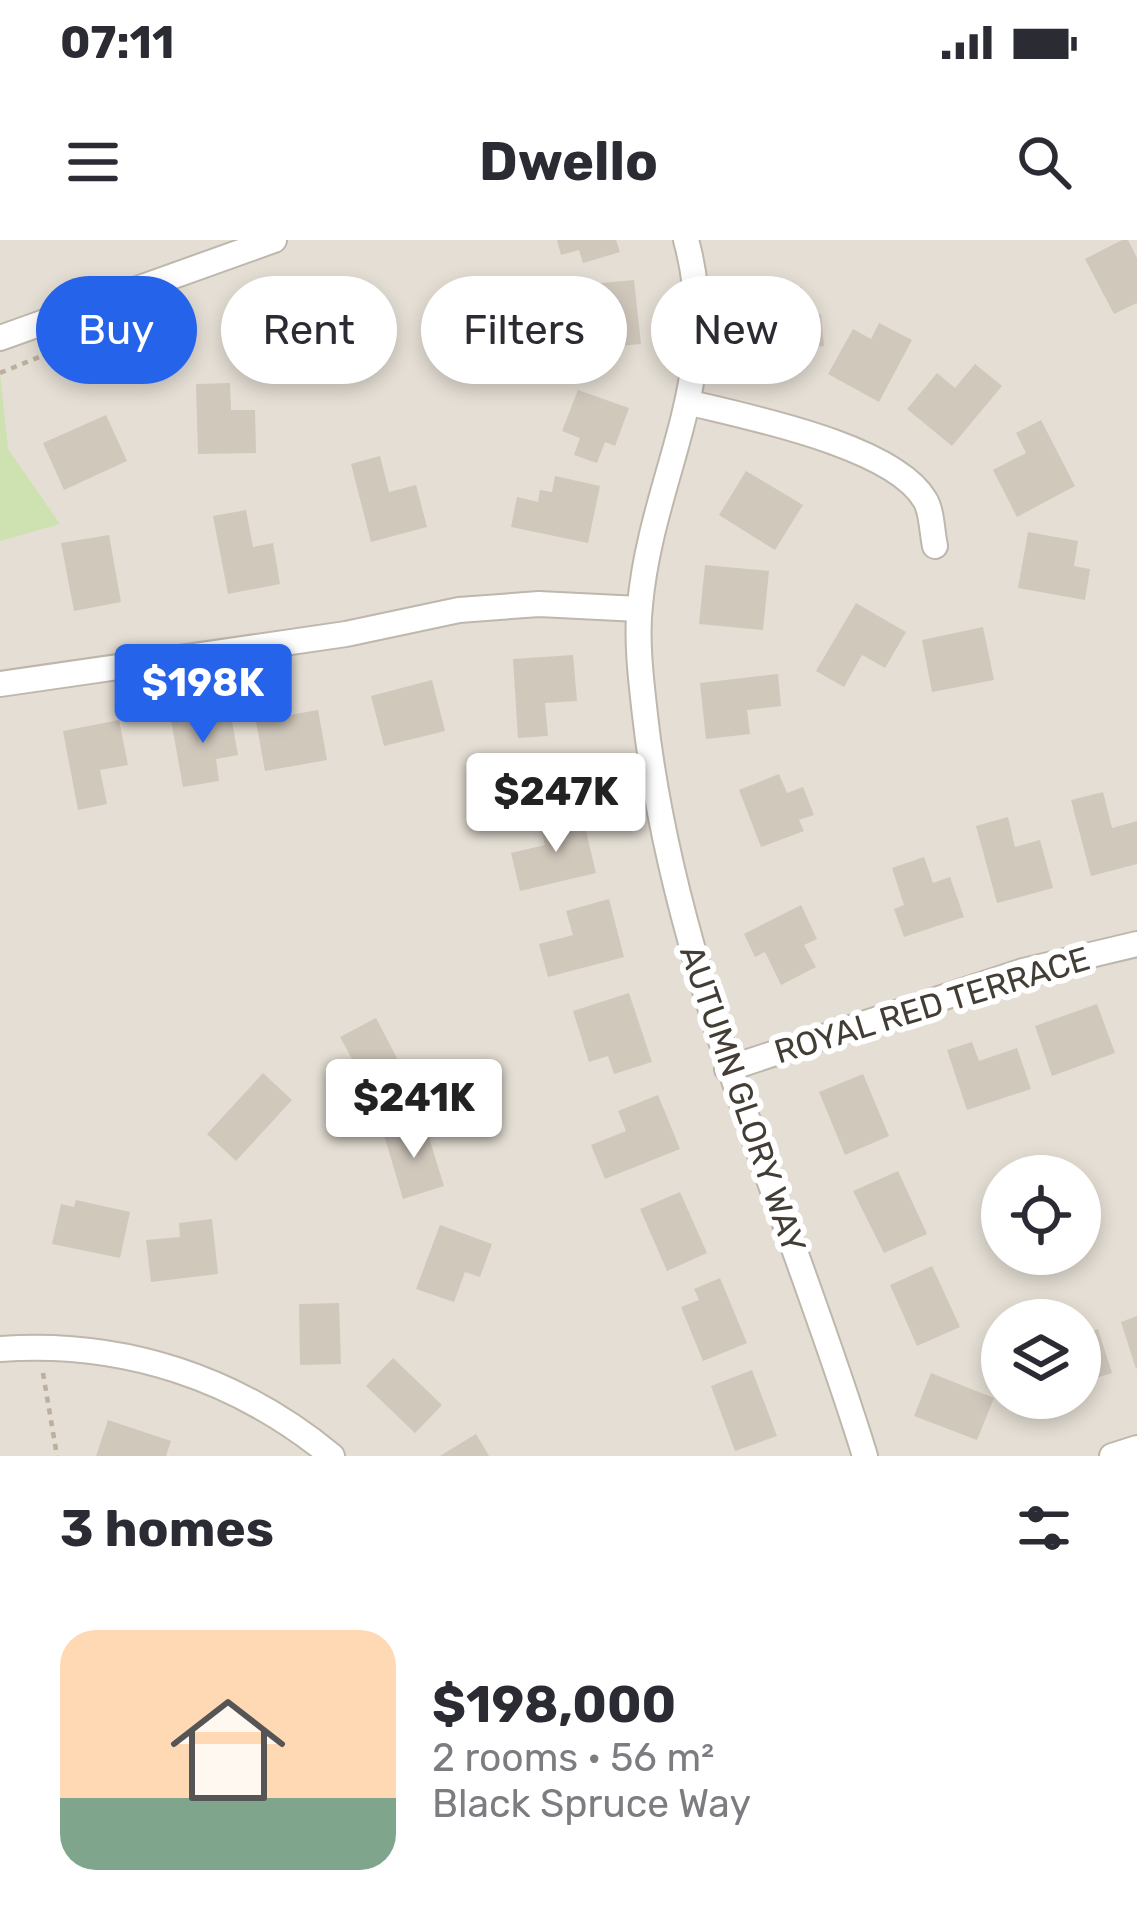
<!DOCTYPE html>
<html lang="en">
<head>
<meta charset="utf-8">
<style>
	:root { --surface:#fff; --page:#f2f2f3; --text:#2b2b33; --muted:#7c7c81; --line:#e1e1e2; --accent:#2563eb }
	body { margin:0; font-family:Rubik,sans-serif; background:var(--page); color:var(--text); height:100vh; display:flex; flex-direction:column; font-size:45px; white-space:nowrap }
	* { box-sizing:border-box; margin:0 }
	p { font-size:39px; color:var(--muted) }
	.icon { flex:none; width:66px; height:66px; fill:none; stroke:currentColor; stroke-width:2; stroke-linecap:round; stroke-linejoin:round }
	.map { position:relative; height:1216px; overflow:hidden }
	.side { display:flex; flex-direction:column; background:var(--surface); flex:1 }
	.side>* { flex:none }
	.hud { position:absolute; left:36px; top:36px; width:1065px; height:108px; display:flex; gap:24px }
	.fabs { position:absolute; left:981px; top:915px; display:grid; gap:24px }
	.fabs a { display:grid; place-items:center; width:120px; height:120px; border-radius:50%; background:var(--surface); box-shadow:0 6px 18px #0003; font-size:60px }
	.price { position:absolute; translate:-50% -102px; padding:0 27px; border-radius:12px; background:#fff; color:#222; font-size:39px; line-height:78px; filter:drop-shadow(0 3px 6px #0008) }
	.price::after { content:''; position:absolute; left:50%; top:72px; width:36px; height:27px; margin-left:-18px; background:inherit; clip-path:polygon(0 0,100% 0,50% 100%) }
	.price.selected { background:var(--accent); color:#fff }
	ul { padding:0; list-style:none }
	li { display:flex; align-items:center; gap:36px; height:300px; padding:0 60px }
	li+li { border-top:3px solid var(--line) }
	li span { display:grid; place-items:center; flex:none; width:336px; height:240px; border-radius:36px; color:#555 }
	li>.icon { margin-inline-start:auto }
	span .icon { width:144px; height:144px; fill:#fffc; stroke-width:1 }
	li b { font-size:51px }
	h2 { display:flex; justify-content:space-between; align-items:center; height:144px; padding:0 60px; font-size:51px }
	.tag { padding:0 42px; border-radius:54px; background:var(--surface); box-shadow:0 6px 18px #0003; font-size:42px; line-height:108px }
	.tag.selected { background:var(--accent); color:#fff }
	.status { display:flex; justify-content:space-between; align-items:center; height:84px; padding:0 60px; background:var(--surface); direction:ltr }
	.status svg { height:33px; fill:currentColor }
	header { display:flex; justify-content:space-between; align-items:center; height:156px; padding:0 60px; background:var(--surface); font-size:54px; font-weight:700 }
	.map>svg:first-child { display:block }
</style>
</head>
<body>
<div class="status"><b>07:11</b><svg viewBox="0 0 49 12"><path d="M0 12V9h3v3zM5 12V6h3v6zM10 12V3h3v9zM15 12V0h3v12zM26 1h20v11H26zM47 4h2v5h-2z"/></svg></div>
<header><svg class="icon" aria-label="menu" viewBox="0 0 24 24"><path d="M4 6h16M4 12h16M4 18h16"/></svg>Dwello<svg class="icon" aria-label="search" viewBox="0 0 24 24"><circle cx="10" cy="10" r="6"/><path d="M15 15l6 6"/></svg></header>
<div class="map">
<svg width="1137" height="1216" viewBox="0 0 1137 1216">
	<rect width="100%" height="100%" fill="#f1ede5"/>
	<!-- residential -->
	<path fill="#e4ded4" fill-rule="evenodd" d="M0 0H1137V1216H0ZM1002 936H1080V1014H1002ZM1002 1080H1080V1158H1002Z"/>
	<!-- green -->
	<path fill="#cee2b1" d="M0 133 8 209 60 284 0 301Z"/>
	<!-- building -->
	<g fill="#d1c8bc">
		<path d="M557 0H616L620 12 583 23 579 10 561 15Z"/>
		<path d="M1122 0H1128L1137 18V63L1114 74 1085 19Z"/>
		<path d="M634 40 641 104 611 107 609 95 570 99 567 64 593 62 592 44Z"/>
		<path d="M802 47 805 76 821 74 824 106 756 113 750 53Z"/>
		<path d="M879 83 912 100 879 162 828 134 853 89 871 99Z"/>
		<path d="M975 124 1002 146 952 206 907 169 937 133 955 148Z"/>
		<path d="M230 143 231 170H255L256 213 198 214 196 144Z"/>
		<path d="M578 150 629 168 615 206 605 202 597 223 574 215 580 198 562 191Z"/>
		<path d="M106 175 127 221 64 250 43 203Z"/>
		<path d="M1041 180 1075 246 1017 277 993 230 1026 213 1016 193Z"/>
		<path d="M380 216 389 252 416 245 427 287 371 302 351 224Z"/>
		<path d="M746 231 803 265 775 310 719 275Z"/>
		<path d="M555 236 600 246 588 303 511 287 517 257 538 262 540 250 552 252Z"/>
		<path d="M246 270 253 307 273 303 280 344 228 354 213 276Z"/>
		<path d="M1028 292 1078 301 1074 326 1090 329 1085 360 1018 348Z"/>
		<path d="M109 295 121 362 74 371 61 303Z"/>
		<path d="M705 325 769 331 763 390 699 384Z"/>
		<path d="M856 363 906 392 885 428 862 415 844 447 816 431Z"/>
		<path d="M983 387 994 440 932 452 922 400Z"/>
		<path d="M573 415 577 461 545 463 548 496 518 498 513 419Z"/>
		<path d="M778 434 781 466 747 470 750 494 706 499 700 443Z"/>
		<path d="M432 440 445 491 384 506 371 456Z"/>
		<path d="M230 470 238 515 216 519 219 541 183 547 171 480Z"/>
		<path d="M318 470 327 520 265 531 256 481Z"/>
		<path d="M119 480 128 525 100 530 107 564 78 570 63 491Z"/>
		<path d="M779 534 787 553 803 547 814 575 799 580 804 591 761 607 739 550Z"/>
		<path d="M1103 552 1112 588 1137 581V624L1091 636 1071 560Z"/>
		<path d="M582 574 596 633 520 651 511 613 545 605 540 584Z"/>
		<path d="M1008 577 1015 607 1040 600 1053 648 997 663 976 586Z"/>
		<path d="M924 617 933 643 950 637 964 677 904 697 894 669 904 665 892 628Z"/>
		<path d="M609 659 624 717 548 737 539 704 573 695 566 671Z"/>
		<path d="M801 665 817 699 804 705 816 727 781 745 765 712 755 717 744 694Z"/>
		<path d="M629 753 652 822 614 834 608 816 589 822 573 771Z"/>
		<path d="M1097 764 1115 813 1052 836 1035 786Z"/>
		<path d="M376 778 410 843 375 861 340 797Z"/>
		<path d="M972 802 979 821 1017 808 1031 849 967 870 947 810Z"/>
		<path d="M263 833 292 860 236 921 207 894Z"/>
		<path d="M863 834 889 896 845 915 819 852Z"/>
		<path d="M658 855 680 909 605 939 591 905 626 891 618 871Z"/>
		<path d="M424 882 444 946 403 959 384 895Z"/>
		<path d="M898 931 927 994 884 1013 853 951Z"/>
		<path d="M680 952 707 1013 667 1031 640 969Z"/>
		<path d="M76 960 130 972 120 1018 52 1004 61 964 74 967Z"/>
		<path d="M212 979 218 1034 151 1042 146 1000 180 997 179 983Z"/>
		<path d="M440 985 492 1004 480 1037 465 1032 454 1062 416 1049Z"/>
		<path d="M932 1026 960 1087 917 1106 890 1045Z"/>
		<path d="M720 1038 747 1103 703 1121 681 1067 699 1060 694 1049Z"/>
		<path d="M339 1063 341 1124 300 1125 299 1064Z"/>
		<path d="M1137 1076V1128L1136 1129 1121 1082Z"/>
		<path d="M1098 1089 1112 1133 1080 1143V1095Z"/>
		<path d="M393 1118 442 1165 415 1193 366 1146Z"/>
		<path d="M752 1130 777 1196 735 1211 711 1146Z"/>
		<path d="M931 1133 994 1158 977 1200 914 1176Z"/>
		<path d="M108 1180 171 1201 166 1216H96Z"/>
		<path d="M476 1194 489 1216H440Z"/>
	</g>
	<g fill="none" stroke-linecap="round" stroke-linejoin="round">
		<!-- minor casing -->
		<g stroke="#beb7ac" stroke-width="28">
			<g id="minor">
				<path d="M686 0C724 137 652 234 640 365 636 399 641 440 645 475 674 734 789 969 865 1216"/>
				<path d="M0 98 274 0"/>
				<path d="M691 163C748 177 894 206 925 260 932 271 932 293 935 306"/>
				<path d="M0 444 346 394 459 370 539 364 639 369"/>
				<path d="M727 829 1023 731 1137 704"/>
				<path d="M0 1109C123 1100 237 1138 332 1216"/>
				<path d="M1112 1216 1137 1208"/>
			</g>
		</g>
		<!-- path -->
		<g stroke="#bcaf9b" stroke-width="4.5" stroke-dasharray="6 6" stroke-linecap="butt">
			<path d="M0 133 54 111 52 104"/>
			<path d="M43 1133 57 1216"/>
		</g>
		<!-- minor -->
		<use href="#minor" stroke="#fff" stroke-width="24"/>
	</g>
	<g text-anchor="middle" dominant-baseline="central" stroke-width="12" stroke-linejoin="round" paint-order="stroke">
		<!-- street labels -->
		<g font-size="33" fill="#433d35" stroke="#fff">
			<text transform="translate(932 765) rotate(-17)">ROYAL RED TERRACE</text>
			<text transform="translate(743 859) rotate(71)">AUTUMN GLORY WAY</text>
		</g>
	</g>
</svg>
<div class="fabs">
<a><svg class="icon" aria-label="locate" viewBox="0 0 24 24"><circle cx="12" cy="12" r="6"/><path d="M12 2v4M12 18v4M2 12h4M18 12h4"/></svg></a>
<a><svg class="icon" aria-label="layers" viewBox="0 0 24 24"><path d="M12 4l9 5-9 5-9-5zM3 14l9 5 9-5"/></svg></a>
</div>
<b class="price selected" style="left:203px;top:506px">$198K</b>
<b class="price" style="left:556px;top:615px">$247K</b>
<b class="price" style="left:414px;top:921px">$241K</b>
<div class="hud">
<a class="tag selected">Buy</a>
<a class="tag">Rent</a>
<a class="tag">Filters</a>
<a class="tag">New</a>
</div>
</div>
<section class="side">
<h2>3 homes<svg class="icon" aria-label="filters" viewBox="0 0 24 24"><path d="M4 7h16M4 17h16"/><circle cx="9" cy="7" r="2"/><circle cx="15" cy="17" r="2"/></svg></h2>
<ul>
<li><span style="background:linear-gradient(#ffd9b3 70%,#7fa58c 0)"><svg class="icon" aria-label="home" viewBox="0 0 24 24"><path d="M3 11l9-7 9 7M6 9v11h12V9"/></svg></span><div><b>$198,000</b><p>2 rooms · 56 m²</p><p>Black Spruce Way</p></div></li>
</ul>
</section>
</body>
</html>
